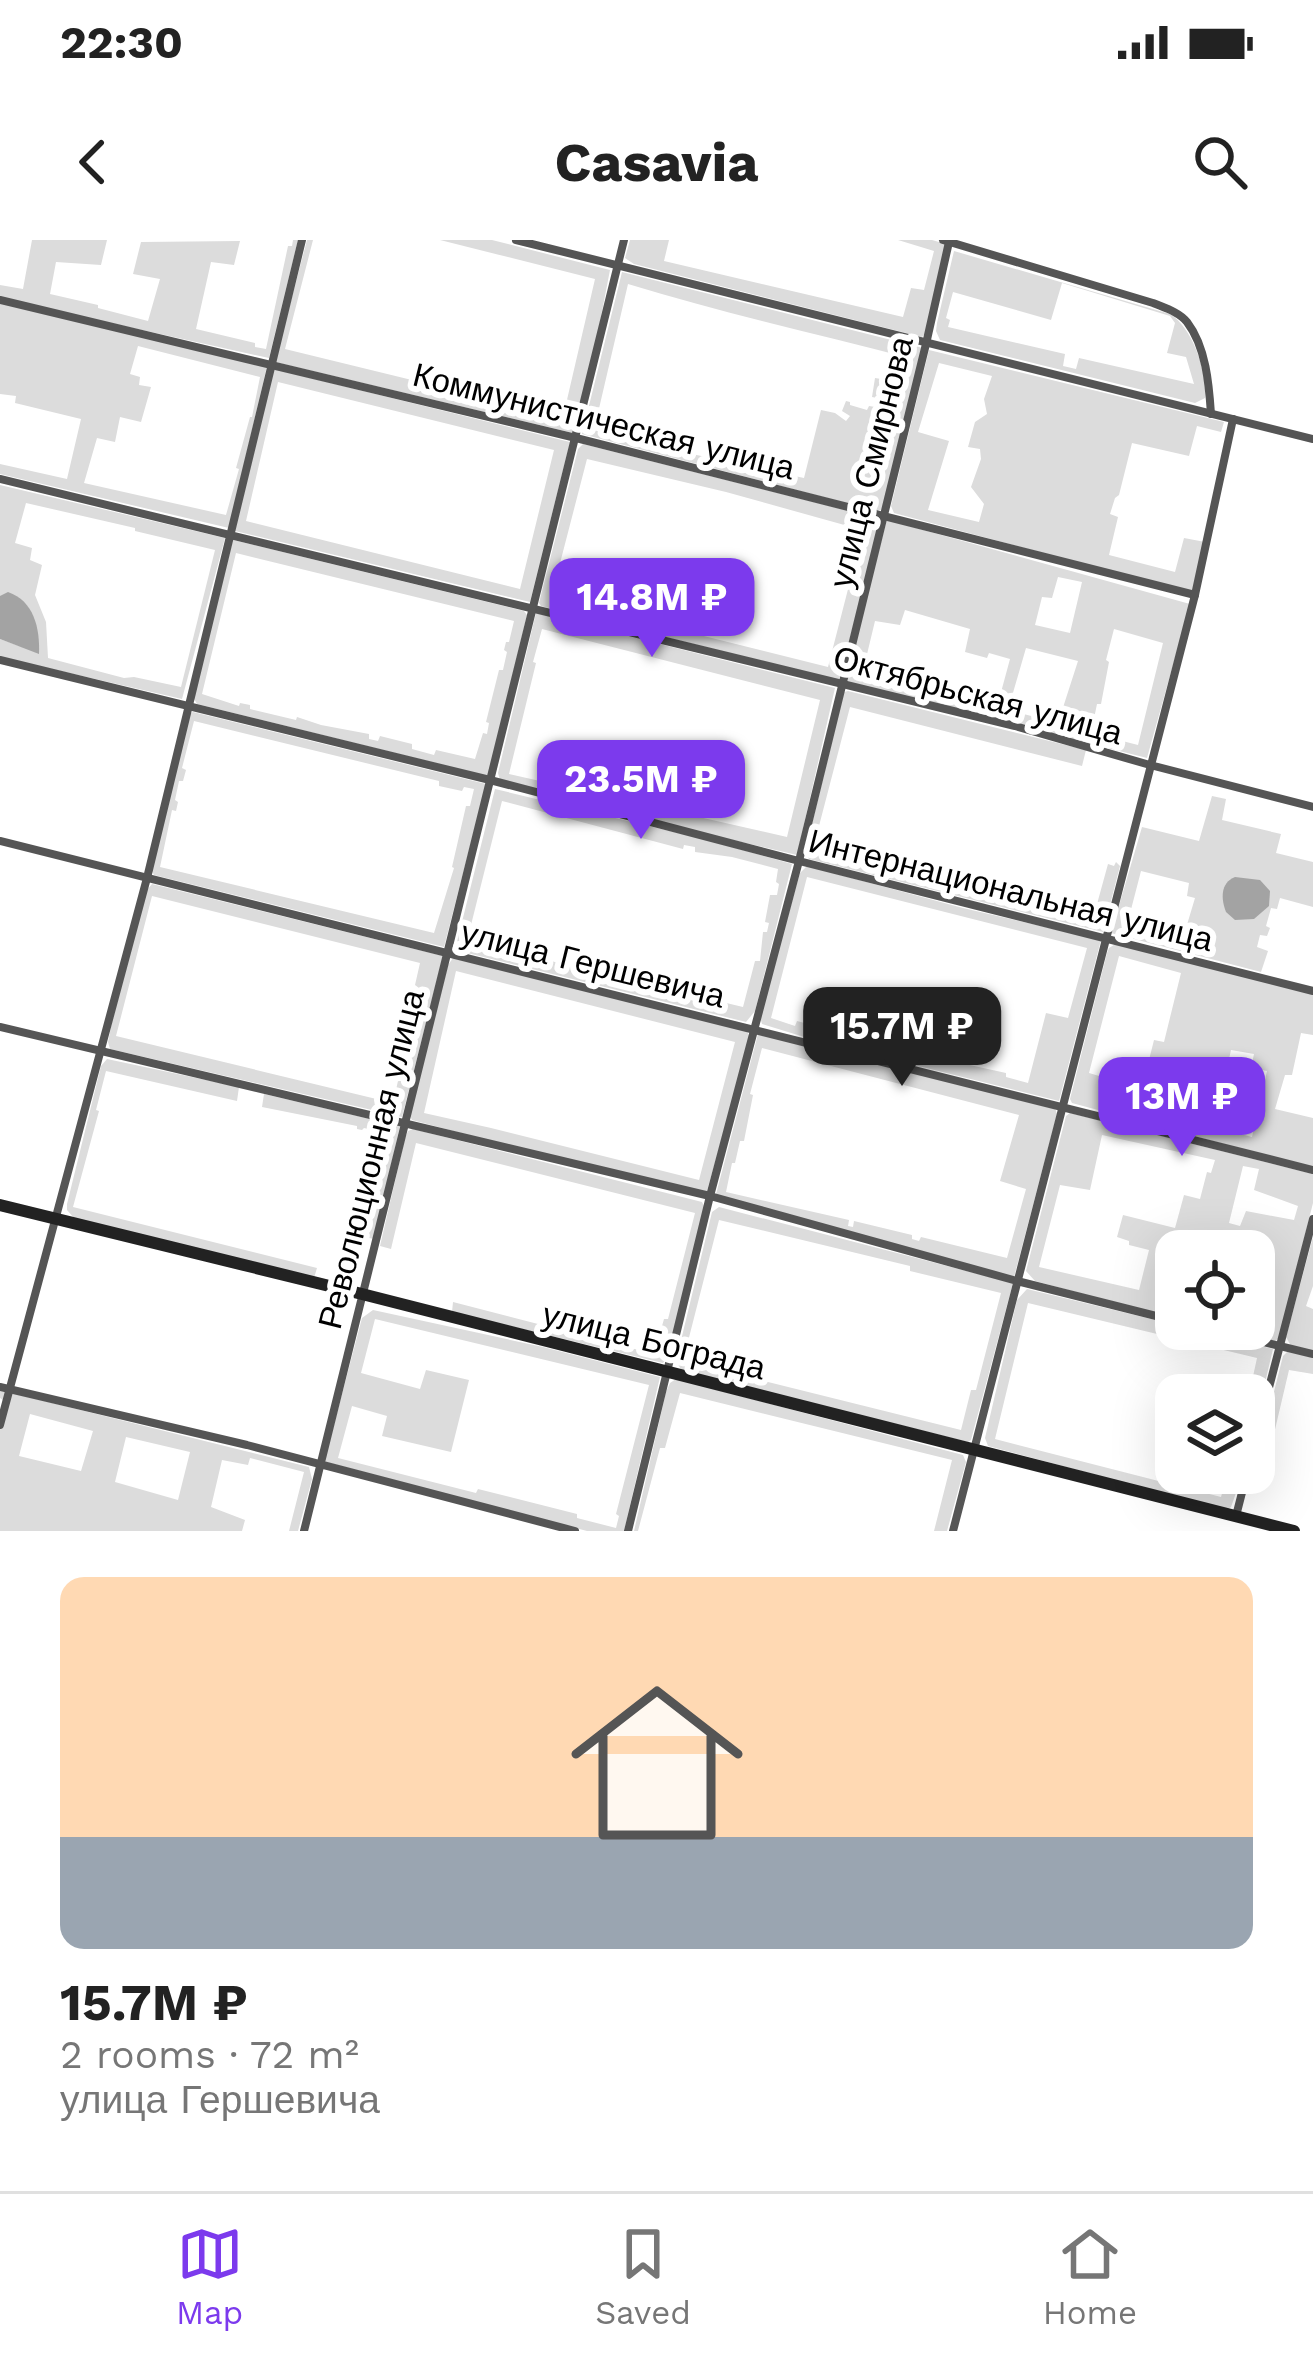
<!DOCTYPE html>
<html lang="en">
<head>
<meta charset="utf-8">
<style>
	:root { --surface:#fff; --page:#f6f6f6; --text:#222; --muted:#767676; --line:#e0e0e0; --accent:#7c3aed }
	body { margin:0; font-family:"Work Sans",sans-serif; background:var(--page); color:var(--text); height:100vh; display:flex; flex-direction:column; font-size:45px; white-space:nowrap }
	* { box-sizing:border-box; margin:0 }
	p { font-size:39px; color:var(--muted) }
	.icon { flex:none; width:66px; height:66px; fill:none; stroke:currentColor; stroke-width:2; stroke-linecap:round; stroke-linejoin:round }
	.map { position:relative; height:1291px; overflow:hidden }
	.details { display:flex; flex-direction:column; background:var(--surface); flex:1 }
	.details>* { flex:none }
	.fabs { position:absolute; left:1155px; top:990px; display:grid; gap:24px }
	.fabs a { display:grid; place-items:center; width:120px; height:120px; border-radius:24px; background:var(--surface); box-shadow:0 12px 48px #0002; font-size:60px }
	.price { position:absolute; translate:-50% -102px; padding:0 27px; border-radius:24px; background:var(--accent); color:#fff; font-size:39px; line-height:78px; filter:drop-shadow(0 3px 6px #0008) }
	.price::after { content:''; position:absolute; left:50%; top:72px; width:36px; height:27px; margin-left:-18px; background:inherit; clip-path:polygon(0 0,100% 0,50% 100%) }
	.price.current { background:#222; color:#fff }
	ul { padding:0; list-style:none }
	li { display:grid; align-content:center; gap:24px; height:636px; padding:0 60px }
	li+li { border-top:3px solid var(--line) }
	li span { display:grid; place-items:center; height:372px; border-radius:24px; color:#555 }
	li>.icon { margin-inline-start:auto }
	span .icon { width:216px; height:216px; fill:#fffc; stroke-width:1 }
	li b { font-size:51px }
	.status { display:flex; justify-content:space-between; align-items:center; height:84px; padding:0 60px; background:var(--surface); direction:ltr }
	.status svg { height:33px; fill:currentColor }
	header { display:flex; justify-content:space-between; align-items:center; height:156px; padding:0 60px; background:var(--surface); font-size:54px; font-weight:700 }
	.dock { display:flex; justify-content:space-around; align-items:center; height:168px; border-top:3px solid var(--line); background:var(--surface); font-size:33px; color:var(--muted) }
	.dock a { display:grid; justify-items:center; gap:6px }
	.dock .current { color:var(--accent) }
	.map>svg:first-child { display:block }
</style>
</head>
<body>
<div class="status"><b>22:30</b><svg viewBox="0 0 49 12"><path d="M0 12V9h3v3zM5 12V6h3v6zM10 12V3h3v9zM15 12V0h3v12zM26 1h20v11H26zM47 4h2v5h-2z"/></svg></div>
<header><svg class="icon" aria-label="back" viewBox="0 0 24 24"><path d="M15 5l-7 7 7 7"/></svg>Casavia<svg class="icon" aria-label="search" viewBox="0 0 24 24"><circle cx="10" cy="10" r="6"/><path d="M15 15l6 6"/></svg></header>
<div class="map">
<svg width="1313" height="1291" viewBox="0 0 1313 1291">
	<rect width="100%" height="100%" fill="#fff"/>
	<!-- green -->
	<g fill="#dcdcdc" fill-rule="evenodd">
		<path d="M32 0H107L101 25 56 22 50 54 98 65V68L148 81 160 39 133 34 141 2 240 1 234 25 211 22 196 89 255 103V107L266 109 288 6H292L293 0H298L269 118 88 78 267 126 229 288 0 234V224L67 239 81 179 15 163 16 156 0 154V45L23 49ZM138 106 260 137 252 177H250L236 228 239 229 226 275 84 243 97 198 115 202 120 177 141 182 151 147 139 145 140 137 130 134Z"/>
		<path d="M307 0H313L285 109 563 177 595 39 440 0H492L610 30 598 92 573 193 275 122Z"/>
		<path d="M630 0H669L664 21 903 77 911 48 924 50 934 11 898 0H932L946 4 926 93 922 97 634 24 625 18Z"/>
		<path d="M954 11 1170 74C1193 88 1207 132 1205 158L1195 163 940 100 936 91 937 83ZM1062 43 1170 76 1175 83 1167 113 1186 117 1194 144 1079 118 1076 129 1063 126 1065 114 948 87 950 80 946 78 953 52 1051 80Z"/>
		<path d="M622 32 923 108 884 269 877 271 582 194ZM628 44C722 73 818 94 913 119L908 137 883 132 881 139 875 138 872 157 877 158 875 167 869 166 867 170 850 165V162L846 161 842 171 850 176 846 181 835 173 821 170 804 238 641 203 642 196 594 190Z"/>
		<path d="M929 110 1224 182 1221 192 1197 186 1189 216 1132 203 1119 255 1115 258 1110 274 1118 277 1109 315 1175 332 1184 298 1205 302 1193 353 894 273 891 266ZM939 123 992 136 984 159 987 174 975 182 968 207 980 209 981 219 971 247 984 264 979 282 928 270 949 201 918 192Z"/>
		<path d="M274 129 570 202 530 362 235 291ZM278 142 554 210 520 349 246 281Z"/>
		<path d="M583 204 881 279 839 440 541 366 539 363 578 209ZM587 219 726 252 848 286 839 317 855 322 828 427 551 358Z"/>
		<path d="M0 245 225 298 182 459 0 417V399L19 406 3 357 0 356ZM26 263 135 288V291L215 310 181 447 134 437 124 438 48 418 46 382 35 355 42 325 30 320 32 308 15 303Z"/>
		<path d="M887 280 1190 364 1147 518 844 441ZM1058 337 1082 342 1070 393 1035 385 1042 357 1052 358ZM905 370 970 389 965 412 987 418 989 413 1010 419 997 467 862 435 875 381 900 385ZM1114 389 1163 403 1138 505 1091 493 1097 464H1101L1109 422 1106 420ZM1026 408 1078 421 1058 483 1008 470Z"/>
		<path d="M233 300 524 371 527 375 488 536 197 464 193 457ZM236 313 514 381 509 402H506L504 410 507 412 503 430H499L486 482 489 483 487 494 483 493 475 519 436 510 434 515 412 509V504L380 496 378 501 369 499V494L321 485 297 477 296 480 250 469V465L240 463 239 466 202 454Z"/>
		<path d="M536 373 835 448 797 615 591 567 500 540 498 533ZM542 389 820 460 787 597 509 534 536 423 533 422Z"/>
		<path d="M848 451 1086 510 1082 526 850 467 813 609 829 613 831 610 1094 675 1108 624 1114 626 1116 622 1120 626 1103 692 809 619 805 613 844 452Z"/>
		<path d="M193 472 486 544 444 707 154 635 152 631 189 474ZM194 481 439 541V546L462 551 464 547 474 549 470 566H466L452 627 454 628 434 693 160 627 172 570 176 571 178 562 175 560 179 541H183L186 530 182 528Z"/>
		<path d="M495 549 707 600 792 624 755 771 746 782 455 710ZM502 561 683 609 684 605 695 607V612L732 617 778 629 776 642 779 644 777 655H770L765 682 769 683 767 692H763L760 721H755L743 767 467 701Z"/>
		<path d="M1212 556 1226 559 1222 580 1281 594 1276 613 1313 622V667L1280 658 1277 669 1271 668 1266 686 1270 688 1267 696 1260 695 1257 707 1268 711 1261 732 1111 693 1142 587 1199 601ZM1141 631 1189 643 1187 656 1195 658 1183 698 1127 685Z"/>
		<path d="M807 626 963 668 1101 700 1059 861 814 800 762 784 760 777 800 633ZM807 637 1087 708 1068 778 1046 773 1028 843 1006 837V833L915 813 797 781 795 786 771 778Z"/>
		<path d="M152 644 443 716 402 877 110 809 108 802 112 782 147 650ZM152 656 420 723 415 745 419 748 393 863 116 796Z"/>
		<path d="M1117 703 1313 754V795L1301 793 1292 835H1285L1275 869 1313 878V928L1072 863 1070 859 1107 713 1109 708ZM1119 716 1181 733 1164 802 1154 800 1149 820 1142 818 1141 823 1128 820 1126 825 1120 824 1116 841 1089 833ZM1231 810 1254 814 1251 828 1267 831 1252 897 1146 870 1154 839 1173 843 1177 830 1207 836V842L1223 846Z"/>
		<path d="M453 718 747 791 750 798 705 958 412 880 410 876 448 725ZM456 731 735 802 699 940 491 888 424 873Z"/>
		<path d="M758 794 1055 868 1057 874 1014 1037 715 958ZM762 808 1019 875 1000 941 1026 949 1007 1018 921 997 919 1001 912 999V995L854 981 853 987 848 986 849 980 726 952 732 923H735L740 901H744L753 855 750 854Z"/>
		<path d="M107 819 239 847 237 861 106 831 96 870 99 871 73 967 317 1028 314 1038 74 978 67 970V964L101 826Z"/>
		<path d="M264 854 400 886 374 999 359 996 371 948H377L383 924 379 923 383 910H386L390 894 364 888 362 890 357 889V886L262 867Z"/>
		<path d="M1070 873 1313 934V963L1279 1098 1275 1101 1219 1089H1254V1011H1176V1079L1035 1041 1026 1031 1066 876ZM1102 895 1215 920 1211 933 1207 932 1200 959 1184 955 1175 988 1123 975 1117 997 1129 1001V1005L1149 1010 1139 1050 1039 1027 1060 945 1090 950ZM1243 926 1259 929 1254 950 1298 966 1294 980 1246 971 1240 986 1229 983Z"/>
		<path d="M413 889 702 962 705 968 668 1116 663 1123 452 1072 453 1062 654 1114 664 1079H668L695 973 416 903 391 1009 380 1006 405 898 408 891Z"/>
		<path d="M719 967 1013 1043 971 1200 968 1202 682 1131 676 1121 712 972ZM719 980 910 1026V1031L1001 1053 976 1150H971L961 1190 683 1121Z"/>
		<path d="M1313 997V1046L1306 1066 1313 1069V1111L1291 1106 1286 1097Z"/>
		<path d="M1027 1049 1176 1085V1089H1193L1273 1109 1254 1189V1155H1249L1257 1118 1028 1063 995 1199 1221 1257 1228 1233H1243L1231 1267 1227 1270 988 1206 985 1198 1017 1060Z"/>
		<path d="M373 1070 543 1107 660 1137 624 1291H587L326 1222 325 1219 362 1078ZM375 1079 649 1145 616 1274 619 1276 616 1288 577 1278V1274L478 1249 476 1253 338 1218 352 1166 387 1176 382 1196 451 1212 469 1140 426 1130 420 1149 361 1133Z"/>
		<path d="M1288 1111 1313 1118V1134L1289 1130 1261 1249 1250 1247 1283 1116Z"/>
		<path d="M676 1139 963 1215 966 1222 947 1291H934L952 1220 680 1153 665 1208H660L638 1291H634L666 1152 670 1143Z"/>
		<path d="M0 1150 309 1227 312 1239 298 1291H289L304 1232 250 1218 248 1225 222 1220 211 1267 245 1280 242 1291H0V1173L3 1160 0 1158ZM30 1174 93 1191 81 1231 19 1216ZM126 1197 190 1212 178 1260 115 1242Z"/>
	</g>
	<!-- water -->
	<g fill="#a3a3a3">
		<path d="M8 352C34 361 40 388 39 414L0 399V356Z"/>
		<path d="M1235 637 1260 640 1270 651 1269 666 1254 679 1235 680 1226 672C1221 659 1220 643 1235 637Z"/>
	</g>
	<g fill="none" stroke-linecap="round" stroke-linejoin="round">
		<!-- street -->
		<g stroke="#555" stroke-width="8">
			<path d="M516 0 1313 199"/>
			<path d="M943 0 1153 63C1165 68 1179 72 1187 82 1206 107 1209 144 1211 174"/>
			<path d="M0 60 576 198 1195 355"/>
			<path d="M0 239 1015 486 1150 525 1313 567"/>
			<path d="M0 420 490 540 799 621 1313 751"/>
			<path d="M0 601 1313 930"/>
			<path d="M0 787 710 956 1017 1041 1176 1081"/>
			<path d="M1210 1089 1313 1114"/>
			<path d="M0 1147 247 1205 575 1291"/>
			<path d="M0 1185 147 638 302 0"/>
			<path d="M1254 1205 1313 979"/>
			<path d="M1236 1276 1247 1233"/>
			<path d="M304 1291 624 0"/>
			<path d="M628 1291 710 956 799 621 926 104 949 2"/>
			<path d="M953 1291 1195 355 1233 179"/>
		</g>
		<!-- secondary -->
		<path stroke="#222" stroke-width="12" d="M0 965 362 1054 1294 1291"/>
	</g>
	<g text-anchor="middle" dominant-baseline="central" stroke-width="12" stroke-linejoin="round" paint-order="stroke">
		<!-- street labels -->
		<g font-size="33" fill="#000" stroke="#fff">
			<text transform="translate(604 181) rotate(14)">Коммунистическая улица</text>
			<text transform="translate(871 222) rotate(-76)">улица Смирнова</text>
			<text transform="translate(978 455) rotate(15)">Октябрьская улица</text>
			<text transform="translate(1011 650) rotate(14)">Интернациональная улица</text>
			<text transform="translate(593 724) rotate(14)">улица Гершевича</text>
			<text transform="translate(371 919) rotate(-76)">Революционная улица</text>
			<text transform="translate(654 1101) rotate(14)">улица Бограда</text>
		</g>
	</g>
</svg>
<div class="fabs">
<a><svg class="icon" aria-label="locate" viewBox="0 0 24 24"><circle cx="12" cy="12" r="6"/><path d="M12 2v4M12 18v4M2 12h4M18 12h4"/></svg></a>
<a><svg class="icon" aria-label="layers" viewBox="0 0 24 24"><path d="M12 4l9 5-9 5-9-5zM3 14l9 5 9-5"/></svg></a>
</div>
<b class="price" style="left:652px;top:420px">14.8M ₽</b>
<b class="price" style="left:641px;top:602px">23.5M ₽</b>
<b class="price current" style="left:902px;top:849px">15.7M ₽</b>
<b class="price" style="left:1182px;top:919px">13M ₽</b>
</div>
<section class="details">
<ul>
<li><span style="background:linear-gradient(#ffd9b3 70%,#9aa5b1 0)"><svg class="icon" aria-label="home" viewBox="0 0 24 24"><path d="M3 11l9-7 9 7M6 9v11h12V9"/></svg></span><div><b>15.7M ₽</b><p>2 rooms · 72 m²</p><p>улица Гершевича</p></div></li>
</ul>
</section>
<nav class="dock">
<a class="current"><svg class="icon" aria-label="map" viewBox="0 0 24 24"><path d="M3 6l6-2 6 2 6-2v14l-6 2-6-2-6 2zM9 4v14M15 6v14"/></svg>Map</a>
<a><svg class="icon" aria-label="saved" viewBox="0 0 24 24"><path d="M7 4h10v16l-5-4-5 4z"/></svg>Saved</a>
<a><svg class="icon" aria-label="home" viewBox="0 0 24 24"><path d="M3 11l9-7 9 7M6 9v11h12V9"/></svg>Home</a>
</nav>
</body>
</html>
